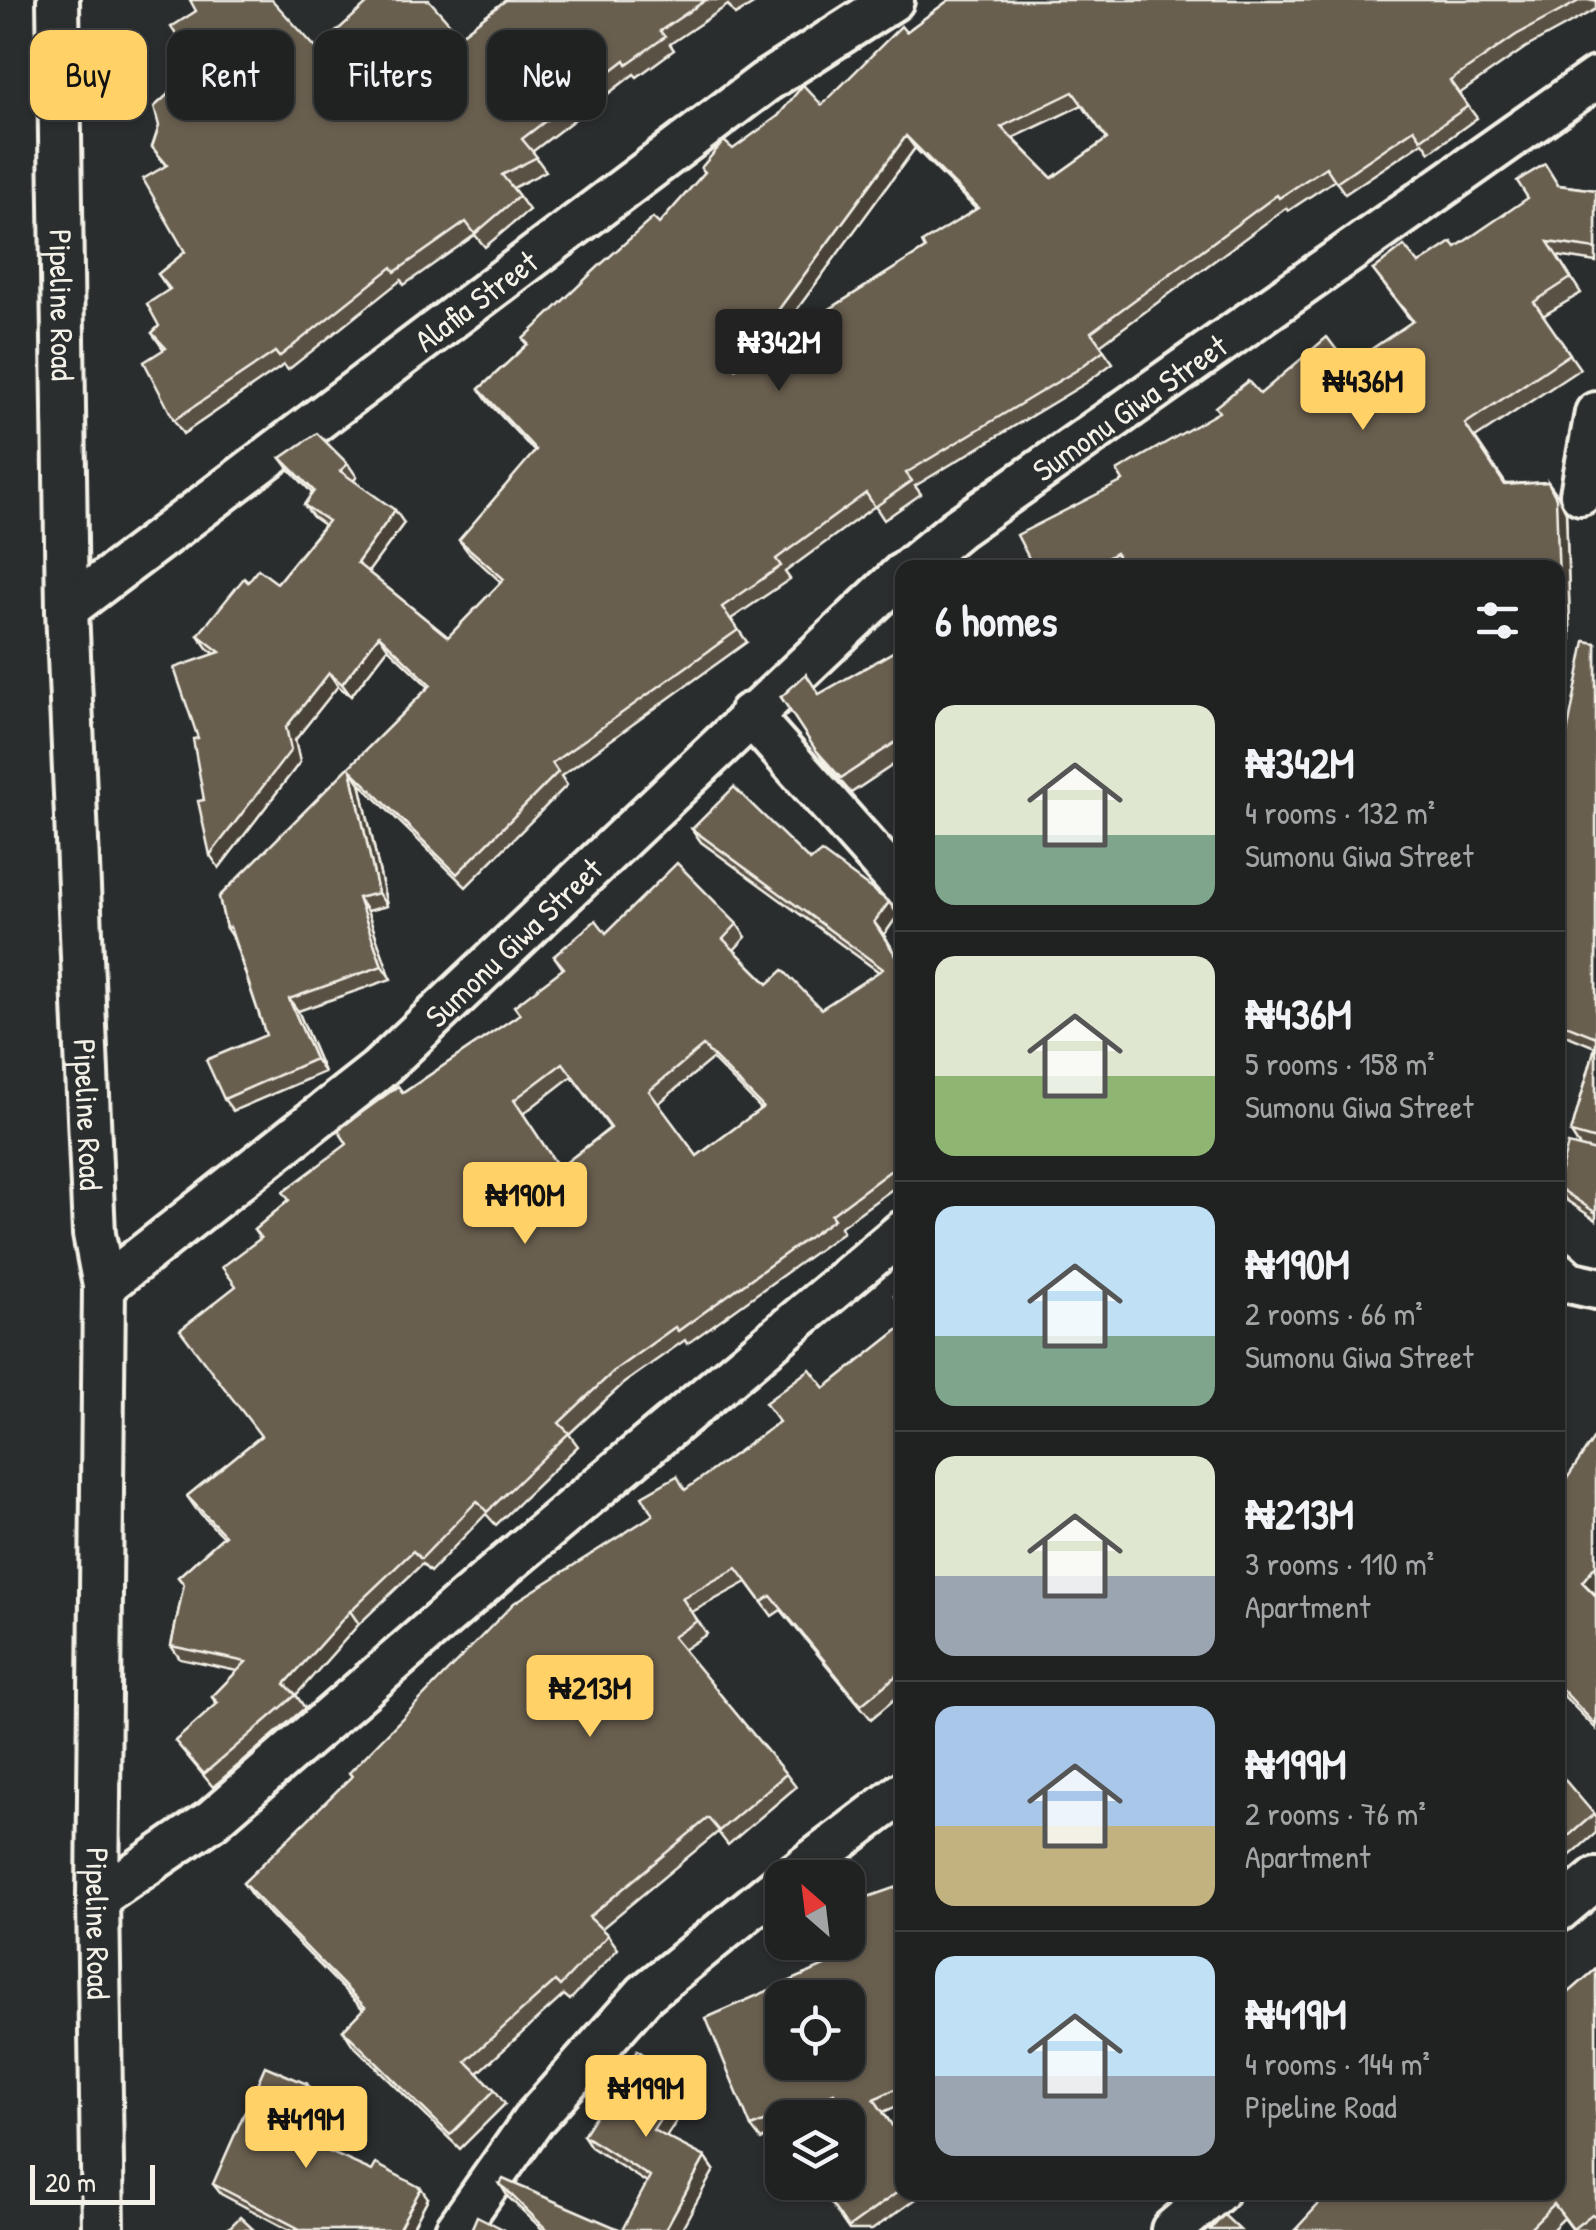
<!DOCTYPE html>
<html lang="en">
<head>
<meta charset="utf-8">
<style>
	:root { --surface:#202222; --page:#2d2f2f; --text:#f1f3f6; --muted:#a2a4a5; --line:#3d3f40; --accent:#ffd166 }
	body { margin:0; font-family:"Patrick Hand",sans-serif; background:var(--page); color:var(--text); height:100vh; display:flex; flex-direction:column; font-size:38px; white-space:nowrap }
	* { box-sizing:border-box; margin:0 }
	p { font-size:32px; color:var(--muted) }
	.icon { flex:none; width:55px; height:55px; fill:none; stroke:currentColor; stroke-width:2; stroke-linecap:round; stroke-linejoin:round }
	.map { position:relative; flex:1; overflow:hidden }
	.sheet { position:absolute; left:895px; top:560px; width:670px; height:1640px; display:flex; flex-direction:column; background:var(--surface); border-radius:20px; box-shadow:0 2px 8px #0004,0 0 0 2px var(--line) }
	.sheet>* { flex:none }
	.banner { position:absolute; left:30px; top:30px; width:715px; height:90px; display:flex; gap:20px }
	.needle { width:65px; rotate:332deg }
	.fabs { position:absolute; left:765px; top:1860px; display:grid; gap:20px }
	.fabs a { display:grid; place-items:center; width:100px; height:100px; border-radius:20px; background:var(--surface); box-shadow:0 2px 8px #0004,0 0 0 2px var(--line); font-size:50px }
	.scale { position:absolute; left:30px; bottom:25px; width:125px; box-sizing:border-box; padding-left:10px; border:5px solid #f4f1e8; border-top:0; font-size:28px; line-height:35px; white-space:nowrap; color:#f4f1e8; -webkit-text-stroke:8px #2a2d2e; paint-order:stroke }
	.price { position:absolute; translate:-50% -85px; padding:0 22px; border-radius:10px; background:var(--accent); color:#111; font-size:32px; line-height:65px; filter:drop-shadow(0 2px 5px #0008) }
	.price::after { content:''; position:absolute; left:50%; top:60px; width:30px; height:22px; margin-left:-15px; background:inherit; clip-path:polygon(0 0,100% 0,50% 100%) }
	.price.active { background:#222; color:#fff }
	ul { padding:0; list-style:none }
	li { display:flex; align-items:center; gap:30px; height:250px; padding:0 40px }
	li+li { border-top:2px solid var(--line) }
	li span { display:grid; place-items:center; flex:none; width:280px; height:200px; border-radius:20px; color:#555 }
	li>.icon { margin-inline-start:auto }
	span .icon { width:120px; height:120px; fill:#fffc; stroke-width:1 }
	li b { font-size:42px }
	h2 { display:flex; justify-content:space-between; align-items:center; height:120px; padding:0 40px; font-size:42px }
	.pill { padding:0 35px; border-radius:20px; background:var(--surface); box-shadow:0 2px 8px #0004,0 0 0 2px var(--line); font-size:35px; line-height:90px }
	.pill.active { background:var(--accent); color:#111 }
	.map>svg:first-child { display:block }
</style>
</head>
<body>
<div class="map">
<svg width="1596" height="2230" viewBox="0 0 1596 2230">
	<rect width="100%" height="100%" fill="#2a2d2e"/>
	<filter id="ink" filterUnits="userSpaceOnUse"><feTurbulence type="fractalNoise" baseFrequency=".01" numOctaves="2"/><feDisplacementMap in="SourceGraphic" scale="20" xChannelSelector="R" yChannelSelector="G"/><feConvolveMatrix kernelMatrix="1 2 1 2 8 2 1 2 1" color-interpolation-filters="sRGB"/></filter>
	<g filter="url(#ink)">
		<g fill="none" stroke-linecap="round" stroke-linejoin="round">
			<!-- street casing -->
			<g stroke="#f4f1e8" stroke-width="48">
				<g id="street">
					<path id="s1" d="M58 0 67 609 94 1234 104 1286 98 1898 103 2230"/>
					<path d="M1581 494 1596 413"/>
					<path id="s2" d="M910 568 957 529 1596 78"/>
					<path id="s3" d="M67 609 765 82 893 0"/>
					<path d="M749 714 902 886"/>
					<path d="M1558 1272 1569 1282 1596 1288"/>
					<path id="s4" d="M104 1286 378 1070 902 574"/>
					<path d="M790 1878 902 1793"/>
					<path d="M98 1898 212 1820 504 1566 902 1232"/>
					<path d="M1558 1911 1596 1879"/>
					<path d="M456 2230 534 2119 645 1994 782 1883"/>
					<path d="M1172 2230 1217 2192"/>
				</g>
			</g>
			<!-- street -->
			<use href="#street" stroke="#2a2d2e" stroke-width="40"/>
		</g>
		<!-- wall -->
		<g fill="#5a5145" stroke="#f4f1e8" stroke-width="2.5" fill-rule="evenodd">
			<path d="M506 0H760L735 15 728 5 670 44 674 50 637 77 634 74 532 152 546 171 513 188 529 210 485 247 475 235 404 285 401 280 288 370 284 365 183 434 174 420 164 350 152 333 159 326 169 290 158 274 185 252 166 166 152 147 198 67 196 11 317 49 460 35Z"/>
			<path d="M949 0H1596V9L1525 48 1459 94 1477 118 1430 152 1423 142 1345 194 1335 180 1288 211 1286 208 1100 345 1113 363 1086 383 915 486 921 494 884 520 875 506 785 572 790 579 731 619 747 642 561 776 567 785 466 887 360 783 387 906 367 911 391 979 298 1011 324 1072 233 1111 224 1099 266 1035 234 940 226 928 219 897 429 687 388 648 351 696 338 686 295 740 300 762 219 868 204 800 198 738 215 654 207 648 198 635 248 582 277 583 324 525 313 517 304 505 312 493 290 470 281 458 348 464 357 477 353 481 404 523 368 572 448 637 501 582 468 552 459 540 535 452 488 402 479 389 527 345 523 339 659 224 705 172 701 168 733 149 822 105 906 32ZM1082 105 1107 139 1052 178 1013 138ZM915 148 976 209 925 249 769 347Z"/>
			<path d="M1559 185 1596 190V262L1557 256 1581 293 1543 316 1580 369 1475 438 1506 484 1548 482 1558 496 1566 512 1571 651 1558 655V568H1034L1123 481 1260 394 1348 365 1412 322 1373 270 1419 264 1456 247Z"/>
			<path d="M1596 643V1220L1566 1200 1558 1188V1181L1580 1147 1571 1133 1595 1047 1558 1032V736L1566 739Z"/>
			<path d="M902 647V759L851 793 825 763 781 697 820 694Z"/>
			<path d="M692 829 810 861 889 902 898 915 884 935 902 964V1182L840 1227 843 1232 687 1344 685 1340 624 1383 569 1434 578 1446 496 1525 486 1514 430 1572 422 1564 359 1624 296 1695 305 1708 213 1787 175 1741 217 1705 212 1697 237 1671 180 1659 171 1646 184 1585 178 1577 223 1537 196 1509 187 1496 261 1436 236 1286 260 1239 254 1230 289 1200 347 1144 403 1093 520 1014 563 969 554 956 606 933 737 924 746 937 734 950 768 984 821 1009 879 972 701 842ZM712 1059 761 1109 697 1156 658 1104ZM572 1076 610 1128 559 1168 523 1114Z"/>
			<path d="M902 1327V1693L871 1719 781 1610 772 1616 747 1582 692 1612 707 1634 683 1650 786 1774 796 1787 728 1845 718 1832 601 1929 608 1935 618 1949 570 2000 564 1995 478 2073 495 2090 505 2104 460 2149 352 2044 343 2030 363 2009 253 1897 243 1883 653 1515 825 1388Z"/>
			<path d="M1558 1469 1596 1596V1729L1558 1690Z"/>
			<path d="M1558 1772 1596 1817V1833L1558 1866Z"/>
			<path d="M902 1885V2104L883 2112 902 2140V2192H926L872 2230H849L816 2182 855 2146 840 2107 815 2118H782V2131L761 2140 751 2127 854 1953Z"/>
			<path d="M1596 1969V2230H1573L1564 2218 1552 2230H1295Z"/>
			<path d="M685 2081 694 2094 666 2137 705 2157 714 2170 647 2183 591 2147 583 2135Z"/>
			<path d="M307 2084 314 2095 295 2137 428 2198 411 2230H289L221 2194 213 2184Z"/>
			<path d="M500 2184 621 2230H543L508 2197Z"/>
		</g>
		<!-- shaded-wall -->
		<g fill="#4a4238" stroke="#f4f1e8" stroke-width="2.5">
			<path d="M906 136 915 148 744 382 735 369Z"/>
			<path d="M1548 482 1558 496 1566 512 1571 651 1561 637Z"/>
			<path d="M395 510 404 523 366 575 357 563Z"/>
			<path d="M379 635 388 648 351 696 342 684Z"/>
			<path d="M329 673 338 686 295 740 300 762 219 868 210 855 286 727Z"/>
			<path d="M351 770 360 783 387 906 378 893Z"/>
			<path d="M358 898 367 911 391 979 382 966Z"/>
			<path d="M889 902 898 915 884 935 874 922Z"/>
			<path d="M289 999 298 1011 324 1072 315 1059Z"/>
			<path d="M1596 1565V1595L1582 1582Z"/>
			<path d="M350 1611 359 1624 296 1695 285 1684Z"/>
			<path d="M685 2081 694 2094 662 2143 653 2130Z"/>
			<path d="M307 2084 314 2095 293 2143 285 2132Z"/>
			<path d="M705 2157 714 2170 681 2230H665Z"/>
			<path d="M421 2188 428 2198 411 2230H398Z"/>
		</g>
		<!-- building -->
		<g fill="#695e50" stroke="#f4f1e8" stroke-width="2.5" fill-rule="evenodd">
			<path d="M190 0H272L317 49 371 0H429L460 35 506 0H706L660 31 665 37 627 64 625 60 522 139 537 157 502 175 519 196 475 234 466 222 395 272 392 267 279 357 275 352 174 420 144 362 166 348 152 333 159 326 147 304 170 289 158 274 185 252 143 179 167 165 152 147 159 126 154 107 198 67 171 27 196 11Z"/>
			<path d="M949 0H1581L1516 35 1450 81 1468 106 1421 139 1414 129 1336 182 1326 167 1279 198 1277 195 1091 332 1104 350 1077 370 906 473 912 481 875 507 866 493 776 559 781 566 722 607 738 630 552 763 558 772 457 874 351 770 378 893 358 898 382 966 289 999 315 1059 224 1099 206 1060 266 1035 230 927 226 928 219 897 431 685 379 635 342 684 329 673 286 727 291 750 210 855 198 801 204 800 193 739 198 738 174 668 220 652 198 635 244 578 248 582 258 569 277 583 328 521 304 505 314 491 281 458 317 433 348 464 340 471 395 510 357 563 448 637 504 579 459 540 536 450 479 389 528 344 523 339 598 267 653 218 659 224 705 172 701 168 724 141 733 149 778 116 803 85 822 105 901 26 906 32ZM1073 92 1107 139 1052 178 1001 127ZM906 136 978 208 922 243 925 249 735 369Z"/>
			<path d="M1545 164 1558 185 1596 190V249L1548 242 1571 278 1534 302 1570 354 1465 424 1505 485 1548 482 1556 498 1561 637 1558 638V568H1125L1116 553 1088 568H1034L1017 535 1123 481 1117 471 1219 412 1215 407 1248 381 1260 394 1327 337 1348 365 1413 321 1373 270 1404 246 1419 264 1452 242 1456 247 1528 198 1517 181Z"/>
			<path d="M1585 641 1596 643V1037L1558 1022V736L1566 739Z"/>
			<path d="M902 647V738L841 778 815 749 781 697 806 674 819 694Z"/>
			<path d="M734 787 810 861 821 852 889 902 874 922 902 965V1162L831 1215 834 1219 678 1331 675 1327 615 1370 559 1423 569 1433 487 1512 477 1501 421 1559 413 1551 350 1611 285 1684 296 1695 204 1774 175 1741 218 1703 212 1697 246 1662 171 1646 184 1584 178 1577 225 1535 187 1496 261 1436 180 1330 236 1286 222 1267 261 1238 254 1230 289 1200 283 1192 347 1144 338 1130 398 1086 403 1093 520 1014 514 1006 564 968 554 956 596 920 606 933 677 863 737 924 723 939 768 984 783 970 821 1009 883 969 692 829ZM703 1046 763 1107 697 1156 649 1091ZM563 1063 611 1128 559 1168 514 1100Z"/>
			<path d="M1596 1044V1140L1571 1133Z"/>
			<path d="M1568 1144 1596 1151V1213L1558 1187V1181Z"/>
			<path d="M902 1290V1309L894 1296Z"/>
			<path d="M902 1327V1671L861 1705 771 1596 762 1602 737 1568 682 1598 697 1621 673 1637 786 1774 719 1831 708 1818 589 1917 608 1935 560 1986 555 1981 466 2061 495 2090 450 2135 343 2030 365 2007 243 1883 352 1776 349 1773 514 1603 653 1515 642 1496 677 1476 685 1490 779 1422 765 1403 810 1369 825 1388Z"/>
			<path d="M1596 1435V1565L1582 1582 1596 1596V1725L1558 1685V1469L1568 1477Z"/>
			<path d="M1558 1772 1594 1814 1558 1845Z"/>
			<path d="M902 1885V2086L874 2099 902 2140V2189L848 2228 816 2182H848V2151L855 2146 848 2127V2118H844L834 2093 751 2127 706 2018 854 1953 848 1933V1904ZM782 1998H848V2062H782Z"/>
			<path d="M1596 1969V2217L1592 2214 1573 2229 1554 2204 1528 2230H1295L1330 2192H1558V2002Z"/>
			<path d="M637 2050 685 2081 653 2130 705 2157 665 2230H622L650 2177 583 2135Z"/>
			<path d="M265 2066 307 2084 285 2132 372 2171 376 2164 421 2188 398 2230H302L213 2184Z"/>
			<path d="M503 2179 621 2230H547L500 2184Z"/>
			<path d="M1224 2215 1240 2230H1210Z"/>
			<path d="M477 2216 505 2230H471Z"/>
			<path d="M240 2217 254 2230H227Z"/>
		</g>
	</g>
	<g text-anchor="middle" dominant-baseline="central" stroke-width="9" stroke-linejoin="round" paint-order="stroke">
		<!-- street labels -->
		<g font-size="32" fill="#f4f1e8" stroke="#2a2d2e">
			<text stroke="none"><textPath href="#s3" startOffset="512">Alafia Street</textPath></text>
			<text stroke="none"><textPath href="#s1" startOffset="305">Pipeline Road</textPath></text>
			<text stroke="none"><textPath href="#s2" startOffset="272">Sumonu Giwa Street</textPath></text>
			<text stroke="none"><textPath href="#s4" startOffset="535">Sumonu Giwa Street</textPath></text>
			<text stroke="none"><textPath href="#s1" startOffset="1115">Pipeline Road</textPath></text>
			<text stroke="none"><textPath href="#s1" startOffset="1925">Pipeline Road</textPath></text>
		</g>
	</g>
</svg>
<div class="fabs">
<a><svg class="needle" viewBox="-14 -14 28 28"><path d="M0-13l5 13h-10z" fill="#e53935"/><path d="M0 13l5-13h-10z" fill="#a2a4a5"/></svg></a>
<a><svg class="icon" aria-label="locate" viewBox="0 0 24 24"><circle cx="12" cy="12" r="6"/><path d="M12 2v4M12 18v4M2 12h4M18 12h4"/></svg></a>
<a><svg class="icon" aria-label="layers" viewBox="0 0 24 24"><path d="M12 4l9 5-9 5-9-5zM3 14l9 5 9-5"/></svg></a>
</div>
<div class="scale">20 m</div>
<b class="price active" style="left:779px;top:394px">₦342M</b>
<b class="price" style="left:1363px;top:433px">₦436M</b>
<b class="price" style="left:525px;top:1247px">₦190M</b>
<b class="price" style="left:590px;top:1740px">₦213M</b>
<b class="price" style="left:646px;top:2140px">₦199M</b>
<b class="price" style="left:306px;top:2171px">₦419M</b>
<div class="banner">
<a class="pill active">Buy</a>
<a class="pill">Rent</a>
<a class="pill">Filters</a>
<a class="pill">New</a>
</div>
<section class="sheet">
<h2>6 homes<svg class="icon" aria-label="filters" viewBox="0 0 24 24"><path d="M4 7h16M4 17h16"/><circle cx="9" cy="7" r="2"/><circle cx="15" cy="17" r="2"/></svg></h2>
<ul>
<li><span style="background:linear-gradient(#dfe7d0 65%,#7fa58c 0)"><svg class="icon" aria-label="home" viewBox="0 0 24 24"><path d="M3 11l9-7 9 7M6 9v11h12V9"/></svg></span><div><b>₦342M</b><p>4 rooms · 132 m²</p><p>Sumonu Giwa Street</p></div></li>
<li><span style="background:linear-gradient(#dfe7d0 60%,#8fb573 0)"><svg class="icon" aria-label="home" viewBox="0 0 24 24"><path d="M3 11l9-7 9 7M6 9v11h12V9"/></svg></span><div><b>₦436M</b><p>5 rooms · 158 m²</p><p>Sumonu Giwa Street</p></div></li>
<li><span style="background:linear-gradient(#bfe0f5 65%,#7fa58c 0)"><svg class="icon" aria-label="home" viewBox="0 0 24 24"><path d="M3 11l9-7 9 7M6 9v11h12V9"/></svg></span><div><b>₦190M</b><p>2 rooms · 66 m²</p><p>Sumonu Giwa Street</p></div></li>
<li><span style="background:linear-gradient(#dfe7d0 60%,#9aa5b1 0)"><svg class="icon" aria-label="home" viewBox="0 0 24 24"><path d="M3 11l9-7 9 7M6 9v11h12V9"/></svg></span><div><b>₦213M</b><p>3 rooms · 110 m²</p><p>Apartment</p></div></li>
<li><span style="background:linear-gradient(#a9c7e8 60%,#c2b280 0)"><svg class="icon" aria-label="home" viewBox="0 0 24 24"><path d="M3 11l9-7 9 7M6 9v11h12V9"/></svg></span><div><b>₦199M</b><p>2 rooms · 76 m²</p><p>Apartment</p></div></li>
<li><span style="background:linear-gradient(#bfe0f5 60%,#9aa5b1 0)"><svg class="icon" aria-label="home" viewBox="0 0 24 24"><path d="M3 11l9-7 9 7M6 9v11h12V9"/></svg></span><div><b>₦419M</b><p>4 rooms · 144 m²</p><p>Pipeline Road</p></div></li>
</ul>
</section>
</div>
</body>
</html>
